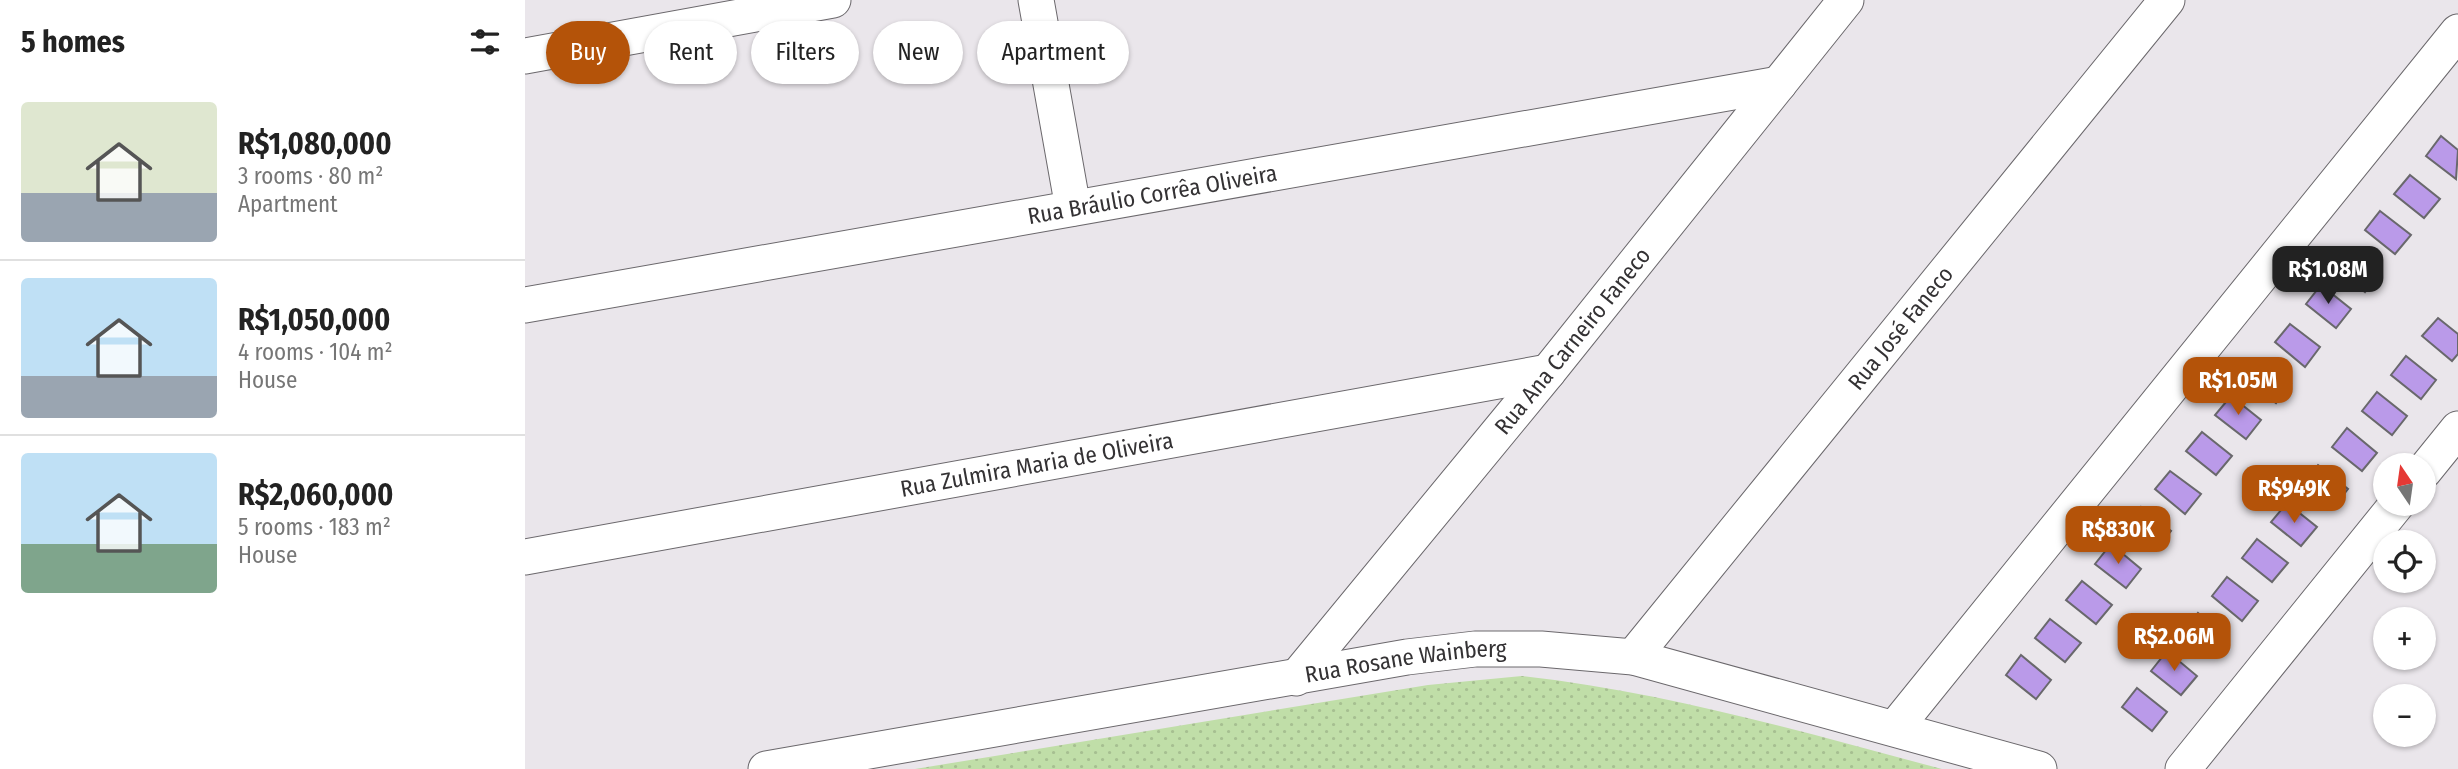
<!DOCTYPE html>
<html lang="en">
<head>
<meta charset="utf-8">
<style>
	:root { --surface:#fff; --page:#f2f2f2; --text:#222; --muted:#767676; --line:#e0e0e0; --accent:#b45309 }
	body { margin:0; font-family:"Fira Sans Condensed",sans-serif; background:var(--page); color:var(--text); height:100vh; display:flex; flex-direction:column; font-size:26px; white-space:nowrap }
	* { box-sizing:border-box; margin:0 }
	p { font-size:23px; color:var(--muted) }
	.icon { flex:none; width:38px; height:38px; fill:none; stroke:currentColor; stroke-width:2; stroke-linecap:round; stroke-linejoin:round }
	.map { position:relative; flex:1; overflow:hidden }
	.drawer { display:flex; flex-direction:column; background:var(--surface); width:525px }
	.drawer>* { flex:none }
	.guide { position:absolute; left:21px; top:21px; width:665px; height:63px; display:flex; gap:14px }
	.needle { width:46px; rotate:347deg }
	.fabs { position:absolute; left:1848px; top:453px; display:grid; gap:14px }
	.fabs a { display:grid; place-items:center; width:63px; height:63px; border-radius:50%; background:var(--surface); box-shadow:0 2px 5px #0004; font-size:35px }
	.price { position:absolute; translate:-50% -60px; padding:0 16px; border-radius:14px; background:var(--accent); color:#fff; font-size:23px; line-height:46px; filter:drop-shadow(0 2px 4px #0008) }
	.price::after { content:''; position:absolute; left:50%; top:42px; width:21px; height:16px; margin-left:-10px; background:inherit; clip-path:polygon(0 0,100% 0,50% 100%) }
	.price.current { background:#222; color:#fff }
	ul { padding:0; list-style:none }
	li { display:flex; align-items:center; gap:21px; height:175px; padding:0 21px }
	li+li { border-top:2px solid var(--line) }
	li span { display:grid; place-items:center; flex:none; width:196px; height:140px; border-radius:7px; color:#555 }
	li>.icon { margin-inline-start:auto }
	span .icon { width:84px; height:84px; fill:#fffc; stroke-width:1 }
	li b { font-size:30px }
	h2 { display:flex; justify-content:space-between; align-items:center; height:84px; padding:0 21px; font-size:30px }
	.tag { padding:0 24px; border-radius:32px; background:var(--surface); box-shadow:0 2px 5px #0004; font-size:24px; line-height:63px }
	.tag.current { background:var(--accent); color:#fff }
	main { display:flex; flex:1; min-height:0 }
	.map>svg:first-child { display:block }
</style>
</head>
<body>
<main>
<section class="drawer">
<h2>5 homes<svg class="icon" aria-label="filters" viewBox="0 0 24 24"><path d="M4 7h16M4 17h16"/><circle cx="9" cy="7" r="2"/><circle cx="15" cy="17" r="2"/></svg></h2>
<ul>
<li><span style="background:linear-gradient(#dfe7d0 65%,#9aa5b1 0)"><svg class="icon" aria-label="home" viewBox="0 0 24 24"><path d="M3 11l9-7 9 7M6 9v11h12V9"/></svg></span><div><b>R$1,080,000</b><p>3 rooms · 80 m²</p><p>Apartment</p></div></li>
<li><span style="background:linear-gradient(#bfe0f5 70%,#9aa5b1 0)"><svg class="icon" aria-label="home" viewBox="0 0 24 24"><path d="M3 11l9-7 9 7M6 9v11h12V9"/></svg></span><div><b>R$1,050,000</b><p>4 rooms · 104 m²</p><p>House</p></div></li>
<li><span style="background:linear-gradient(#bfe0f5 65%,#7fa58c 0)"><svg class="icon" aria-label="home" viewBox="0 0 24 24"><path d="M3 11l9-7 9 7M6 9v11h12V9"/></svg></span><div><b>R$2,060,000</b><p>5 rooms · 183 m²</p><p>House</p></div></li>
</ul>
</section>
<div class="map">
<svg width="1933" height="769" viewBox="0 0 1933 769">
	<defs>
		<pattern id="grass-dots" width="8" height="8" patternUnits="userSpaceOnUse" patternTransform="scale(1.75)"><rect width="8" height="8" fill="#c0dea8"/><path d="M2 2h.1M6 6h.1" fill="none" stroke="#a6bf91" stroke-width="1.8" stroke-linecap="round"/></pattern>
	</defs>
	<rect width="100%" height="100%" fill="#eae6eb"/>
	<!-- grass -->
	<path fill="url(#grass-dots)" d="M997 676C1141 692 1277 732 1417 769H390L903 685Z"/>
	<!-- building -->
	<g fill="#ba9ae9" stroke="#69686c" stroke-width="2">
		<path d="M1916 136 1933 150 1931 179 1901 156Z"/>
		<path d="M1885 175 1915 199 1899 218 1869 194Z"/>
		<path d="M1855 211 1886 235 1870 254 1840 230Z"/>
		<path d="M1825 249 1856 273 1840 292 1810 268Z"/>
		<path d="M1796 285 1826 309 1811 328 1781 304Z"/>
		<path d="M1913 318 1933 334V354L1927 361 1897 336Z"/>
		<path d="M1765 324 1795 347 1780 367 1750 342Z"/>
		<path d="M1881 356 1911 380 1896 399 1866 375Z"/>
		<path d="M1736 360 1766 384 1751 403 1720 379Z"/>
		<path d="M1852 392 1882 416 1867 435 1837 411Z"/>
		<path d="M1706 396 1736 420 1721 439 1690 415Z"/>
		<path d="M1822 428 1852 453 1837 471 1807 447Z"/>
		<path d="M1677 432 1707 456 1691 475 1661 451Z"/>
		<path d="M1793 465 1823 489 1808 508 1777 483Z"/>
		<path d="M1645 471 1676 494 1660 514 1630 489Z"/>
		<path d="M1762 503 1792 527 1776 546 1746 522Z"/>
		<path d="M1616 507 1646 531 1631 550 1600 526Z"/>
		<path d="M1732 539 1763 563 1747 582 1717 558Z"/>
		<path d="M1586 544 1616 569 1601 588 1570 564Z"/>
		<path d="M1702 577 1733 601 1717 621 1687 596Z"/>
		<path d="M1557 581 1587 605 1571 624 1541 600Z"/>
		<path d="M1673 613 1703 637 1687 657 1657 632Z"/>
		<path d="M1525 619 1556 643 1540 662 1510 638Z"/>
		<path d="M1642 651 1672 676 1656 695 1626 671Z"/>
		<path d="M1496 655 1526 680 1511 699 1481 675Z"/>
		<path d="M1612 688 1642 712 1627 731 1597 707Z"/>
	</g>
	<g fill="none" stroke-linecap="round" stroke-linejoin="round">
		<!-- minor casing -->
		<g stroke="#6b686c" stroke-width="37">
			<g id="minor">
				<path d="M511 0 548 208"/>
				<path d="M0 56 308 0"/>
				<path id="s1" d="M0 305 1254 84"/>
				<path d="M1899 471 1933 429"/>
				<path id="s2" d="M0 557 1023 372"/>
				<path id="s3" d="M1108 657 1642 0"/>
				<path id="s4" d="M771 678 1023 372 1321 0"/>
				<path d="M1370 728 1933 32"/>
				<path id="s5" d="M241 769 882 657 950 649H1016L1108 657 1514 769"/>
				<path d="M1658 769 1872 504"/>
			</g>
		</g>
		<!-- minor -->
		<use href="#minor" stroke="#fff" stroke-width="35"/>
	</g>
	<g text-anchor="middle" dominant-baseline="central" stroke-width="7" stroke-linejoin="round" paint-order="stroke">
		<!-- street labels -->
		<g font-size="23" fill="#343234" stroke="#f7f3f8">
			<text stroke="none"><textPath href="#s1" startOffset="637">Rua Bráulio Corrêa Oliveira</textPath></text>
			<text stroke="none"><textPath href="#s3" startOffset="424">Rua José Faneco</textPath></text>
			<text stroke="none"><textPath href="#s4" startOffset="436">Rua Ana Carneiro Faneco</textPath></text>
			<text stroke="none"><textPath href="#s2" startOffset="520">Rua Zulmira Maria de Oliveira</textPath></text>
			<text stroke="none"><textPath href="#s5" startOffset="649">Rua Rosane Wainberg</textPath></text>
		</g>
	</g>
</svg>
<div class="fabs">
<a><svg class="needle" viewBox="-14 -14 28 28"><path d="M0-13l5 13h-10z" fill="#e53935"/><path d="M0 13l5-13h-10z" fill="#767676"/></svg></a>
<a><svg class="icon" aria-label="locate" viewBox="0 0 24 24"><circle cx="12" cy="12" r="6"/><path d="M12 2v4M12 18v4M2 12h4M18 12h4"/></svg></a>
<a>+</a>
<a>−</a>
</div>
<b class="price current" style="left:1803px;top:306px">R$1.08M</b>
<b class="price" style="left:1713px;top:417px">R$1.05M</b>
<b class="price" style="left:1769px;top:525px">R$949K</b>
<b class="price" style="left:1593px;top:566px">R$830K</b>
<b class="price" style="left:1649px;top:673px">R$2.06M</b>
<div class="guide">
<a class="tag current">Buy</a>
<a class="tag">Rent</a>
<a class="tag">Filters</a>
<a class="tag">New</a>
<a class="tag">Apartment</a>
</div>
</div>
</main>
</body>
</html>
